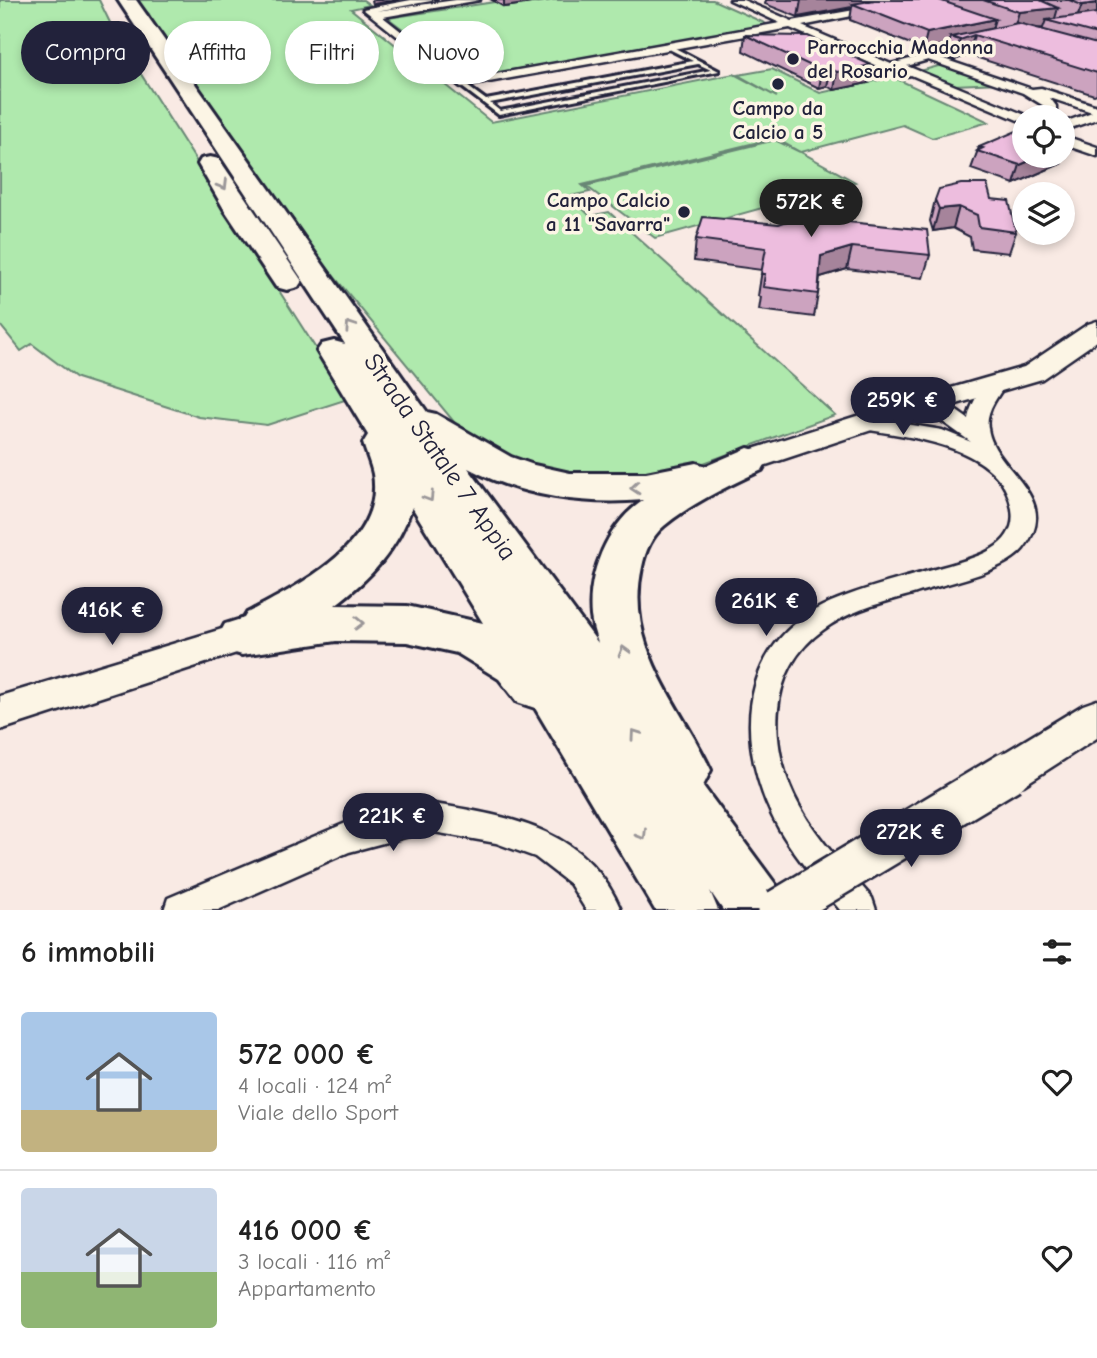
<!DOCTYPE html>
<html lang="it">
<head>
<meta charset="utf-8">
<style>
	:root { --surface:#fff; --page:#f6f6f6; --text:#222; --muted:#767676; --line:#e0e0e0; --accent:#22223b }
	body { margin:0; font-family:"Comic Neue",sans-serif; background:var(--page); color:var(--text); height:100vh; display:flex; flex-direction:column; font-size:26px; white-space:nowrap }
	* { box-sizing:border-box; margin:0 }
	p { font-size:23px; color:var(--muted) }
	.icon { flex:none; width:38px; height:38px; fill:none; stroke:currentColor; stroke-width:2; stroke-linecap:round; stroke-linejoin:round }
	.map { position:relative; height:910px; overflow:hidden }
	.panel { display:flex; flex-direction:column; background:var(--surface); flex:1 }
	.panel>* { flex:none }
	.banner { position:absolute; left:21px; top:21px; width:700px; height:63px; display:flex; gap:14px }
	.fabs { position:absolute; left:1012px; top:105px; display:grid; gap:14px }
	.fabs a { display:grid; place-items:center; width:63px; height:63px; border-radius:50%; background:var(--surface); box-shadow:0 4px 10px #0003; font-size:35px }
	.price { position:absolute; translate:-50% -60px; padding:0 16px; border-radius:24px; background:var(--accent); color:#fff; font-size:23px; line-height:46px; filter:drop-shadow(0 2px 4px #0008) }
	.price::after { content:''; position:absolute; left:50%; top:42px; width:21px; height:16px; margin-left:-10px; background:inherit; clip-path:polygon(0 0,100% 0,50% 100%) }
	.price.selected { background:#222; color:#fff }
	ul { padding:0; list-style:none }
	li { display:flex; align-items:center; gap:21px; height:175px; padding:0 21px }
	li+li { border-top:2px solid var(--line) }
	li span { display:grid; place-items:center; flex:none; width:196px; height:140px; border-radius:7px; color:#555 }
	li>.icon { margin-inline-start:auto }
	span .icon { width:84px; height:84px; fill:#fffc; stroke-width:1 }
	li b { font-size:30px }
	h2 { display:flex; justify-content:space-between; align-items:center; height:84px; padding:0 21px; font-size:30px }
	.pill { padding:0 24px; border-radius:32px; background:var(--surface); box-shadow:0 4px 10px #0003; font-size:24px; line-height:63px }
	.pill.selected { background:var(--accent); color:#fff }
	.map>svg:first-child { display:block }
</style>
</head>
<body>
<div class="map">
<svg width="1097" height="910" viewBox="0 0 1097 910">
	<rect width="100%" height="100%" fill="#f9eae4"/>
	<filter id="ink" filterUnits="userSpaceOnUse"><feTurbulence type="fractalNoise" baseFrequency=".0143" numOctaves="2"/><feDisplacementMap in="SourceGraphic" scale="14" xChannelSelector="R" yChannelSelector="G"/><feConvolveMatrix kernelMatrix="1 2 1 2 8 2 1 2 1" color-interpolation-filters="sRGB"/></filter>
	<g filter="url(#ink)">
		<!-- green -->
		<g fill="#afe9ad" stroke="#688674" stroke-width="2">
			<path d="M0 0H99L116 35 348 399 267 425 199 417 77 378 32 344 21 351 0 325Z"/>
			<path d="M134 0H363L370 5 351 9 491 122 734 74 777 97 738 75 772 69 820 93 893 77 989 122 932 138 903 125 801 152 855 182 655 238 586 186 775 140 800 152 775 138 582 185 590 192 570 196 590 216 609 212 835 415 660 479 551 478 473 445 295 229 154 32 149 14Z"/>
			<path d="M508 0H713L769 25 468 78 388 18Z"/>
			<path d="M946 64 1001 83 954 85 920 71Z"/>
		</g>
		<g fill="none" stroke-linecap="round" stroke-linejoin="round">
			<!-- lane casing -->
			<g stroke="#22223b" stroke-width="6">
				<path id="lane" d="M669 47H673L719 71 499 115 458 84 463 83 486 100 693 61 669 49ZM698 64 711 70 500 111 490 103Z"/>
			</g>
			<!-- street casing -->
			<g stroke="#22223b" stroke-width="5">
				<g id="street">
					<path d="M411 0H436L376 11 456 0H480L383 17 463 80 780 23 730 0H743L792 21 911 0H932L802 26 891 64 929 54 1032 89 1041 88 1097 106V119L1062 131V123L1092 112 1050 98 1056 106V112L1051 117H1038L1044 111V106L1023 93 928 60 907 66 1030 117H1024V122L1020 121 911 75 902 77 790 28 461 87 363 9Z"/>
					<path d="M1062 135 1097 147V156L1062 144Z"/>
					<path d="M995 379 1005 385C997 398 985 412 988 428 993 471 1065 497 1023 549 1003 573 946 583 916 593 885 602 849 610 823 630 765 671 768 750 800 807 818 840 847 869 872 898L876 910H840C819 884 796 858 779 829 734 748 734 644 831 602 866 587 905 578 942 567 959 562 977 558 992 549 1007 540 1015 527 1012 509 1002 446 914 438 864 429L857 427 854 423 857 419 864 417 942 430 971 442 918 404 921 400C938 396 955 410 968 419 970 406 982 383 995 379Z"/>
					<path d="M428 803C507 816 587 827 621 910H586L570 884 535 857 496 843 428 831 349 852 218 910H164L168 898 346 823Z"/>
				</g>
			</g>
			<!-- secondary casing -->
			<g stroke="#22223b" stroke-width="5">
				<g id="secondary">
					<path d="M1097 321V341L1042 379 902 420 748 471 737 468 733 461 737 454 882 408 1024 367 1088 324Z"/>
					<path d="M242 623 255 627 260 637 255 647 0 730V696Z"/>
					<path d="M1097 700V738L1024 785 1009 790 994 785 988 772 994 759 1083 705Z"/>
				</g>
			</g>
			<!-- highway casing -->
			<g stroke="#22223b" stroke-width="6">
				<g id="highway">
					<path d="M118 0H136L427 412 436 414 511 457 534 465 570 473H646L696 463 706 466 748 448 762 452 767 461 762 470C728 486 693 502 664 526 651 537 645 552 642 567 624 647 679 702 711 770L703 786 779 889 788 910H723L710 891 718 910H655L535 708 517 702 499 679 457 653 407 642 336 641 242 655 225 650 218 637 225 624 244 618 247 613C297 586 385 545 373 474 371 464 366 453 363 443L368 435 317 351 322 344 334 341 345 344ZM468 468C522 497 585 505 644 500 608 523 587 573 591 616 592 625 595 634 598 643ZM412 507 483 623 407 606 335 605C371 578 397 550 412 507Z"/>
					<path d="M210 157 219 159 302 281 298 287 287 290 276 287 224 209 198 164 201 159Z"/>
				</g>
			</g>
			<!-- lane -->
			<use href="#lane" fill="#fcf5e5" fill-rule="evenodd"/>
			<!-- street -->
			<use href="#street" fill="#fcf5e5" fill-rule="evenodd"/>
			<!-- secondary -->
			<use href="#secondary" fill="#fcf5e5" fill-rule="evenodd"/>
			<!-- highway -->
			<use href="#highway" fill="#fcf5e5" fill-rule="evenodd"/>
			<!-- secondary-bridge casing -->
			<g stroke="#22223b" stroke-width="46" stroke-linecap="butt">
				<path id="secondary-bridge" d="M779 910 1009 772"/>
			</g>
			<!-- secondary-bridge -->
			<use href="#secondary-bridge" stroke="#fcf5e5" stroke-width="41"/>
		</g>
		<!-- wall -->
		<g fill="#cca3bf" stroke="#22223b" stroke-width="2">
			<path d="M492 0H551L504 7Z"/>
			<path d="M766 0H1097V94L1094 95 969 55 954 60 946 57 949 44 923 49 850 20 852 7 798 17 765 4Z"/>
			<path d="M745 35 868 83 834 90 827 86 819 88 743 51Z"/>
			<path d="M979 147 1060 164 1014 184 971 169Z"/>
			<path d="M991 199 1016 232 1009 253 972 249 970 237 953 228 933 231 930 221 935 200Z"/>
			<path d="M849 222 930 255 923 278 847 269 820 277 818 294 814 317 759 310 761 297 758 296 762 270 694 261 696 239 779 224Z"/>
		</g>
		<!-- shaded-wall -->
		<g fill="#a6849b" stroke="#22223b" stroke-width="2">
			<path d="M372 0H399L373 4Z"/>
			<path d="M504 0H551L504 7Z"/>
			<path d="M801 0H893L853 4 852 7 798 17Z"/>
			<path d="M1097 3V20L1075 23 1082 5Z"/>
			<path d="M1058 8 1054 22 1046 20 1043 28 1013 31 1019 12Z"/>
			<path d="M995 19 990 35H974L969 55 954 60 960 40 951 37 949 44 923 49 927 33Z"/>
			<path d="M871 65 868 83 834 90 837 72Z"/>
			<path d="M831 69 827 86 819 88 822 71Z"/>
			<path d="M1066 145 1060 164 1014 184 1020 165 1041 156H1062V147Z"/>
			<path d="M959 207 953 228 933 231 939 209Z"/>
			<path d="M852 247 847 269 817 278 821 256Z"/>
		</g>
		<!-- building -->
		<g fill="#edbdde" stroke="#22223b" stroke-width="2">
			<path d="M875 0H939L995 19 927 33 853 4Z"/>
			<path d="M983 0H1040L1058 8 1019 12Z"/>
			<path d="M1069 0H1097V3L1082 5Z"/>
			<path d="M1097 13V34L1046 20Z"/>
			<path d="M1018 23 1097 44V73L974 35 960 40 951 37Z"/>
			<path d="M745 35 808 36 871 65 837 72 831 69 822 71Z"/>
			<path d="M1021 129 1024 130V156H1041L1020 165 977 151 983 148 979 147Z"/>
			<path d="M961 184H987L991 199 1009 201 1016 232 979 227 977 215 959 207 939 209 935 200 939 189Z"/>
			<path d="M805 185 850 190 849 222 927 230 930 255 852 247 821 256 818 294 763 287 765 274H761L766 248 696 239 703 217 779 224 799 217Z"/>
		</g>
		<!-- one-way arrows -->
		<defs><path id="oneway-chevron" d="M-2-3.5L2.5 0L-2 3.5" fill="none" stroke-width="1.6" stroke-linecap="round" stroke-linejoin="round" transform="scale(1.75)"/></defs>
		<g stroke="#9a9698">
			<use href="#oneway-chevron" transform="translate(223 185) rotate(59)"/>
			<use href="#oneway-chevron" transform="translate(350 326) rotate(-124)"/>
			<use href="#oneway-chevron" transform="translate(635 488) rotate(175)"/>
			<use href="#oneway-chevron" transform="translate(429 497) rotate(58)"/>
			<use href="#oneway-chevron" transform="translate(359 623) rotate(1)"/>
			<use href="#oneway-chevron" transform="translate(624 651) rotate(-106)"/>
			<use href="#oneway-chevron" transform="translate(635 734) rotate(-125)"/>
			<use href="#oneway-chevron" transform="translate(642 835) rotate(59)"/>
		</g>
	</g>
	<!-- markers -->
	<g fill="#22223b" stroke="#fcf5e5" stroke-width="2.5">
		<circle cx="793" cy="59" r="7"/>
		<circle cx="778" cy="84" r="7"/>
		<circle cx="684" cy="212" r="7"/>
	</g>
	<g text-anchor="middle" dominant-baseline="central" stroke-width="7" stroke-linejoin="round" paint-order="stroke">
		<!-- far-poi labels -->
		<g font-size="21" font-weight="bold" fill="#22223b" stroke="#fcf5e5" text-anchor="start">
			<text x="807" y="47">Parrocchia Madonna<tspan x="807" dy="24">del Rosario</tspan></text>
			<text x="778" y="108" text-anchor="middle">Campo da<tspan x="778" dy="24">Calcio a 5</tspan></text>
			<text x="670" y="200" text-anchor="end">Campo Calcio<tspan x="670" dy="24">a 11 "Savarra"</tspan></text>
		</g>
		<!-- street labels -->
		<g font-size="26" fill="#22223b" stroke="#fcf5e5">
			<text transform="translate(440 457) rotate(55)">Strada Statale 7 Appia</text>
		</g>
	</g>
</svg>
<div class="fabs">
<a><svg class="icon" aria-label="locate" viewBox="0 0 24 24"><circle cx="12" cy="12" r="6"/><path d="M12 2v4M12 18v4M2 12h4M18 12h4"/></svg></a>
<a><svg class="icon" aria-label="layers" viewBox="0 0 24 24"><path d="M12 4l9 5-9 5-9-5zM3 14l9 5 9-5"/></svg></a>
</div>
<b class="price selected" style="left:811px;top:239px">572K €</b>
<b class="price" style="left:903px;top:437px">259K €</b>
<b class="price" style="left:766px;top:638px">261K €</b>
<b class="price" style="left:112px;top:647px">416K €</b>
<b class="price" style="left:393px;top:853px">221K €</b>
<b class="price" style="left:911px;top:869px">272K €</b>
<div class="banner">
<a class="pill selected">Compra</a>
<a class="pill">Affitta</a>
<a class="pill">Filtri</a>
<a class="pill">Nuovo</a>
</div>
</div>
<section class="panel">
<h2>6 immobili<svg class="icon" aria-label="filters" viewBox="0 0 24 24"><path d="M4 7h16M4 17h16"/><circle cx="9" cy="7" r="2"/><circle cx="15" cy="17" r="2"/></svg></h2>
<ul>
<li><span style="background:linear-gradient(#a9c7e8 70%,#c2b280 0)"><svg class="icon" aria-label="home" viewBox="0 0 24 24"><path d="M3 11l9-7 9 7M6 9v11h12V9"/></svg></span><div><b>572 000 €</b><p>4 locali · 124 m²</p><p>Viale dello Sport</p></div><svg class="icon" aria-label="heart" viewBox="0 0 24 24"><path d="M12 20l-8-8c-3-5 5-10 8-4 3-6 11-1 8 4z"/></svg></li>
<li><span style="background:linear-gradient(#c9d6e8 60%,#8fb573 0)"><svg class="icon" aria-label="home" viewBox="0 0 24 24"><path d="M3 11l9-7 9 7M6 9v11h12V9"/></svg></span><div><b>416 000 €</b><p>3 locali · 116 m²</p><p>Appartamento</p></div><svg class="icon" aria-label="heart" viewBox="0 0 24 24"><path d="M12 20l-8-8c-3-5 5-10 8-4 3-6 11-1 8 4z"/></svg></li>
</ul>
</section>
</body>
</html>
